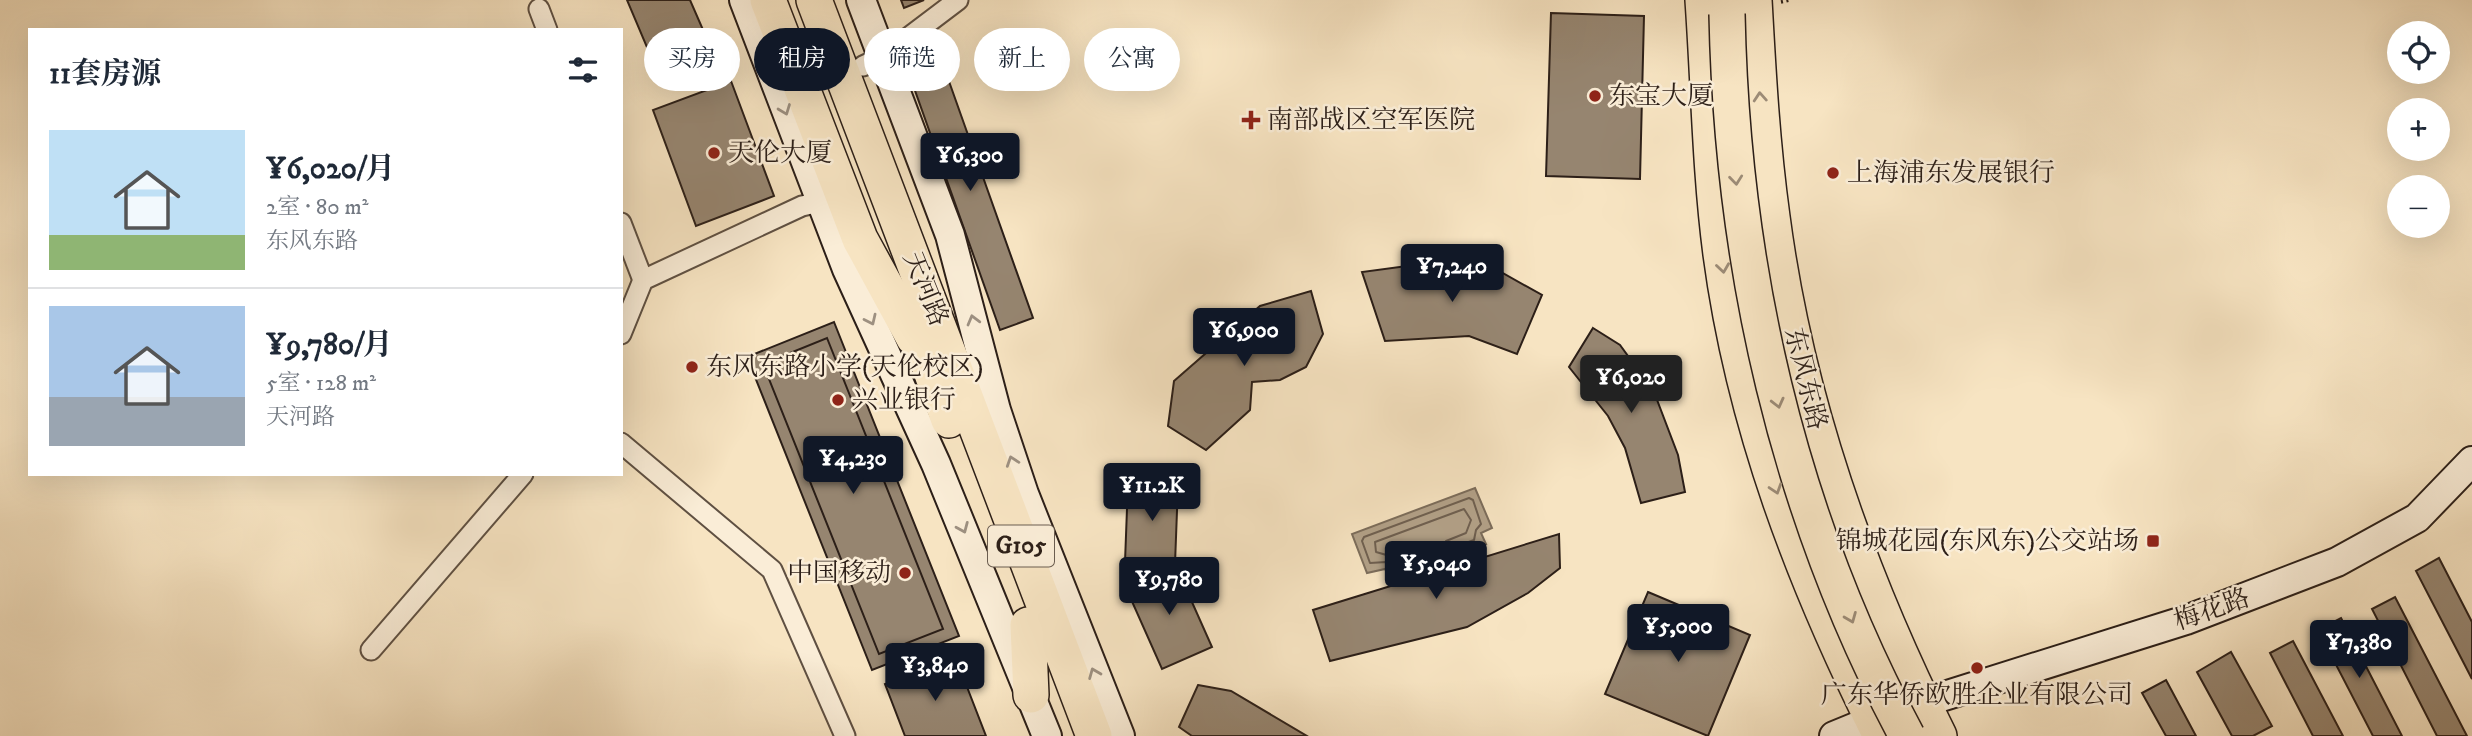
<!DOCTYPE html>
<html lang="zh">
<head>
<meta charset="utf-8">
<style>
	:root { --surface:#fff; --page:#f6f6f7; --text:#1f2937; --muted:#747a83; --line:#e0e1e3; --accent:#111827 }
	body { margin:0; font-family:"IM FELL DW Pica","Noto Serif SC",serif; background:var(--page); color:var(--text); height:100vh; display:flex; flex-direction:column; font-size:26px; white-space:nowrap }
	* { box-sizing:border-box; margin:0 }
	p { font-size:23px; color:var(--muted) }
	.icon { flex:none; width:38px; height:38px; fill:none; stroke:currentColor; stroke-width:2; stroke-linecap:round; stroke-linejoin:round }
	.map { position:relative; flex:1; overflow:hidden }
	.panel { position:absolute; left:28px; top:28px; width:595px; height:448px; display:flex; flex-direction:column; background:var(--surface); border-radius:0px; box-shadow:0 7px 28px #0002 }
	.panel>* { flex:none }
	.guide { position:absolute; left:644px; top:28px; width:665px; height:63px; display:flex; gap:14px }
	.tools { position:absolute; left:2387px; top:21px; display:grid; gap:14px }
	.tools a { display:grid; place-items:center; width:63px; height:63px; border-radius:50%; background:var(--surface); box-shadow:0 7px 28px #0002; font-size:35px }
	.price { position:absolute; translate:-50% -60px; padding:0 16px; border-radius:7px; background:var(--accent); color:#fff; font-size:23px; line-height:46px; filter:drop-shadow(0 2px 4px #0008) }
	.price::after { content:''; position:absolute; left:50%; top:42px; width:21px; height:16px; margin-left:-10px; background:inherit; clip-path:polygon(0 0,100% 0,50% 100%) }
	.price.on { background:#222; color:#fff }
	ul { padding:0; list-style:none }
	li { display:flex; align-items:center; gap:21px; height:175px; padding:0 21px }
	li+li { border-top:2px solid var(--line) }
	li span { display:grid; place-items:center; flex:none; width:196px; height:140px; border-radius:0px; color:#555 }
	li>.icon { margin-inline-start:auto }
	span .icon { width:84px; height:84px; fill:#fffc; stroke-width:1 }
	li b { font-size:30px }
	h2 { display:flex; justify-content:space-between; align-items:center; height:84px; padding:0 21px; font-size:30px }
	.tag { padding:0 24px; border-radius:32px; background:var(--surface); box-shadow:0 7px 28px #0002; font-size:24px; line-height:63px }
	.tag.on { background:var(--accent); color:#fff }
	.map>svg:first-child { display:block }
</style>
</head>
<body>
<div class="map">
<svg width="2472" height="736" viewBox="0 0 2472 736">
	<rect width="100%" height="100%" fill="#f7e4c2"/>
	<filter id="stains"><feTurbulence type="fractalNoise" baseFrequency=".00286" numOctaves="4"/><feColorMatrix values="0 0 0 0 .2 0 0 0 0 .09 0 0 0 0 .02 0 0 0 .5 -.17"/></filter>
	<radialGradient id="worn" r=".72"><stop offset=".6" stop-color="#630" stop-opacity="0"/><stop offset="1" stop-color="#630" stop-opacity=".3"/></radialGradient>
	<!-- water -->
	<path fill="#b2a188" stroke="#7c6d5b" stroke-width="2" d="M1475 488 1492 528 1481 533 1486 544 1453 554 1457 563 1419 580 1413 568 1390 578 1385 569 1367 573 1352 534Z"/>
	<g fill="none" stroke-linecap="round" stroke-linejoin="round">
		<!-- shore -->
		<g stroke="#6f6050" stroke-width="2">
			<path d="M1469 498 1473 500 1481 524 1476 530 1474 540 1450 549 1445 561 1424 570 1414 562 1395 568 1386 562 1370 563 1362 541 1364 537Z"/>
			<path d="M1464 509 1471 520 1466 533 1446 541 1437 555 1427 559 1415 553 1397 558 1376 552 1375 542Z"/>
		</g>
	</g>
	<!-- building -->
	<g fill="#968570" stroke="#2c1f18" stroke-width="2">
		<path d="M627 0H690L714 55 660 78Z"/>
		<path d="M901 0H924L904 8Z"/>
		<path d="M1551 13 1644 16 1640 179 1546 176Z"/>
		<path d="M940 56 1033 318 1000 330 907 68Z"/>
		<path d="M731 81 774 196 696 226 653 110Z"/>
		<path d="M1422 264 1492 267 1542 295 1517 354 1469 336 1385 341 1362 272Z"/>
		<path d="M1311 291 1323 334 1306 367 1280 380 1252 382 1250 410 1206 450 1168 426 1174 381 1260 306Z"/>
		<path d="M834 322 959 636 872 670 747 357Z"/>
		<path d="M1593 328 1620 345 1654 392 1678 455 1685 492 1641 503 1625 448 1608 416 1569 367Z"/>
		<path d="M827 338 943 629 879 654 763 364Z"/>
		<path d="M1128 482 1178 484 1175 564 1125 562Z"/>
		<path d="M1559 534 1560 568 1528 593 1467 627 1330 661 1313 610Z"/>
		<path d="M2439 558 2472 622V679L2416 571Z"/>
		<path d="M1175 564 1212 647 1162 669 1126 588Z"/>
		<path d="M1648 592 1750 635 1708 736 1605 694Z"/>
		<path d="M2395 597 2467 736H2437L2372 609Z"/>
		<path d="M2341 618 2402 736H2373L2318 630Z"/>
		<path d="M2293 641 2343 736H2313L2270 653Z"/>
		<path d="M2231 652 2272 726 2253 736H2232L2197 672Z"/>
		<path d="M955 656 986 736H905L885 684Z"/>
		<path d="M2166 680 2196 736H2166L2142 693Z"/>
		<path d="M1198 685 1231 691 1307 736H1192L1179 727Z"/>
	</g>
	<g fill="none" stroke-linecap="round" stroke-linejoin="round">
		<!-- street casing -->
		<g stroke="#5f5042" stroke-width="23">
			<g id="street">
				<path d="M539 9 547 30"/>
				<path d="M863 66 884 56 958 0"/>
				<path d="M621 223 643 280"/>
				<path d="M621 334 643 280 802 206 820 202"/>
				<path d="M621 443 772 570 845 736"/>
				<path d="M371 650 523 474"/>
			</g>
		</g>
		<!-- secondary casing -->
		<g stroke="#2c1f18" stroke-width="32">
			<g id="secondary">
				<path d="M744 0 847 269 936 464 1047 736"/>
				<path d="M861 0 950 235 996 410 1024 494 1120 736"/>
				<path d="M1922 703 2186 620 2337 562 2417 518 2472 461"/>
				<path d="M1834 736 1873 720"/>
			</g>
		</g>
		<!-- highway casing -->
		<g stroke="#2c1f18" stroke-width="38">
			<g id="highway">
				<path d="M768 0 860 239 914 338"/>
				<path d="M814 0C909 245 999 491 1094 736"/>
				<path d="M1703 0C1709 85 1710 170 1721 254 1744 426 1804 582 1881 736"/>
				<path d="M1754 0C1758 73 1762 145 1772 217 1796 400 1857 572 1939 736"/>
				<path d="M909 311 949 420"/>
				<path d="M1028 625 1031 695"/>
			</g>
		</g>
		<!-- path -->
		<path stroke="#2c1f18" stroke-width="3.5" stroke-dasharray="2 3.5" stroke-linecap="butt" d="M1781 2 1790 0"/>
		<!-- street -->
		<use href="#street" stroke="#faedd7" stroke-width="19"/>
		<!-- secondary -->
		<use href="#secondary" stroke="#faedd7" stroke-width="28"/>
		<!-- highway -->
		<use href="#highway" stroke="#f7e4c2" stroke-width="35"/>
		<!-- highway-bridge casing -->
		<g stroke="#2c1f18" stroke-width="38" stroke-linecap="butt">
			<path id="highway-bridge" d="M1727 14C1732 265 1787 513 1907 736"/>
		</g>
		<!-- highway-bridge -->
		<use href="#highway-bridge" stroke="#f7e4c2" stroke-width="35"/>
	</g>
	<!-- one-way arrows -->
	<defs><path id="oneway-chevron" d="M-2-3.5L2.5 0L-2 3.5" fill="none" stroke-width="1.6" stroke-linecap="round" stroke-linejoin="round" transform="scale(1.75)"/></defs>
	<g stroke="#9c8b76">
		<use href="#oneway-chevron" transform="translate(1760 97) rotate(-94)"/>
		<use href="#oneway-chevron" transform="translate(1736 180) rotate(84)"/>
		<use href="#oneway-chevron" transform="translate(1723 268) rotate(82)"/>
		<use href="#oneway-chevron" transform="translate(1778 403) rotate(76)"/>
		<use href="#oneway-chevron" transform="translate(1776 489) rotate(72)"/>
		<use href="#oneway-chevron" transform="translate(1851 618) rotate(68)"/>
	</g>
	<g stroke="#9d9081">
		<use href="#oneway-chevron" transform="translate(785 110) rotate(69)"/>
		<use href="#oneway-chevron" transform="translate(871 320) rotate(65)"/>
		<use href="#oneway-chevron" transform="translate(973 320) rotate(-105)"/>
		<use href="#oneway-chevron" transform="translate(1012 461) rotate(-109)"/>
		<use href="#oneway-chevron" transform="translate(963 528) rotate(67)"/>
		<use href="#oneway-chevron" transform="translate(1094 673) rotate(-112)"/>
	</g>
	<!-- markers -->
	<g fill="#8f2418" stroke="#faedd7" stroke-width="2.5">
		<circle cx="1595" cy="96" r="7"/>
		<path d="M1247.5 109.5h7v7h7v7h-7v7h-7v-7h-7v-7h7z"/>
		<circle cx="714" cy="153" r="7"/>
		<circle cx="1833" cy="173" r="7"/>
		<circle cx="692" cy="367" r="7"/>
		<circle cx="838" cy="400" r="7"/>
		<rect x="2146" y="534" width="14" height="14" rx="3.5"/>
		<circle cx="905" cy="573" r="7"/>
		<circle cx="1977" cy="668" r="7"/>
	</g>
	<g text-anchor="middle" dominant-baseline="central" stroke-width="5" stroke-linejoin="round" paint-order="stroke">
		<!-- shield labels -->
		<rect fill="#faedd7" stroke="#6a5d51" stroke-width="2" x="988" y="525.5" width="66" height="41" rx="5"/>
		<g font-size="24" font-weight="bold" fill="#2c1f18">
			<text x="1021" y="546">G105</text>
		</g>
		<!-- poi labels -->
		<g font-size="26" fill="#2c1f18" stroke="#faedd7" text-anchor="start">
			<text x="1609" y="96">东宝大厦</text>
			<text x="1267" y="120">南部战区空军医院</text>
			<text x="728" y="153">天伦大厦</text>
			<text x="1847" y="173">上海浦东发展银行</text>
			<text x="706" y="367">东风东路小学(天伦校区)</text>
			<text x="852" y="400">兴业银行</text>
			<text x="2139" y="541" text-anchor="end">锦城花园(东风东)公交站场</text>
			<text x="891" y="573" text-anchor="end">中国移动</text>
			<text x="1977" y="695" text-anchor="middle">广东华侨欧胜企业有限公司</text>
		</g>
		<!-- street labels -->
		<g font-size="26" fill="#2c1f18" stroke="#faedd7">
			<text transform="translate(925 289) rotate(68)">天河路</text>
			<text transform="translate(1805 379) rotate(76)">东风东路</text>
			<text transform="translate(2212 610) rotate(-19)">梅花路</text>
		</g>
	</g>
	<rect width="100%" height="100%" filter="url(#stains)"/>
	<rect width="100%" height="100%" fill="url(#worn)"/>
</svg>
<div class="tools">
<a><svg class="icon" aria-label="locate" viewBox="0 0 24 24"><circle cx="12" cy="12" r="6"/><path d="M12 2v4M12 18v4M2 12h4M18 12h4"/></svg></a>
<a>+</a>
<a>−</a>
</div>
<b class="price" style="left:970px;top:193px">¥6,300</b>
<b class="price" style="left:1452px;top:304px">¥7,240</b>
<b class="price" style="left:1244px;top:368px">¥6,900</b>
<b class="price on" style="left:1631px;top:415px">¥6,020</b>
<b class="price" style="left:853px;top:496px">¥4,230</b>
<b class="price" style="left:1152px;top:523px">¥11.2K</b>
<b class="price" style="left:1436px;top:601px">¥5,040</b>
<b class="price" style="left:1169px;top:617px">¥9,780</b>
<b class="price" style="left:1678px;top:664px">¥5,000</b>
<b class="price" style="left:2359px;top:680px">¥7,380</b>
<b class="price" style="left:935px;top:703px">¥3,840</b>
<div class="guide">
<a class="tag">买房</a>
<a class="tag on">租房</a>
<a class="tag">筛选</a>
<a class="tag">新上</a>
<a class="tag">公寓</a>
</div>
<section class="panel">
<h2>11套房源<svg class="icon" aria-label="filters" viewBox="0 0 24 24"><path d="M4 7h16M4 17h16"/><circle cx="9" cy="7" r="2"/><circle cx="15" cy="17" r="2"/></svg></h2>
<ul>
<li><span style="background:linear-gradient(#bfe0f5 75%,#8fb573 0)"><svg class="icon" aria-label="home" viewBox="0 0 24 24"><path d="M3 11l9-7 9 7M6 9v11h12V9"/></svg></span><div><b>¥6,020/月</b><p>2室 · 80 m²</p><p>东风东路</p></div></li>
<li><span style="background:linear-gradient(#a9c7e8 65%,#9aa5b1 0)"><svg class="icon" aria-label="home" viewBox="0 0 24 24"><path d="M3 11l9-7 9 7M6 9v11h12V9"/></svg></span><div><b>¥9,780/月</b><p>5室 · 128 m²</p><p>天河路</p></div></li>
</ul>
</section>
</div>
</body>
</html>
